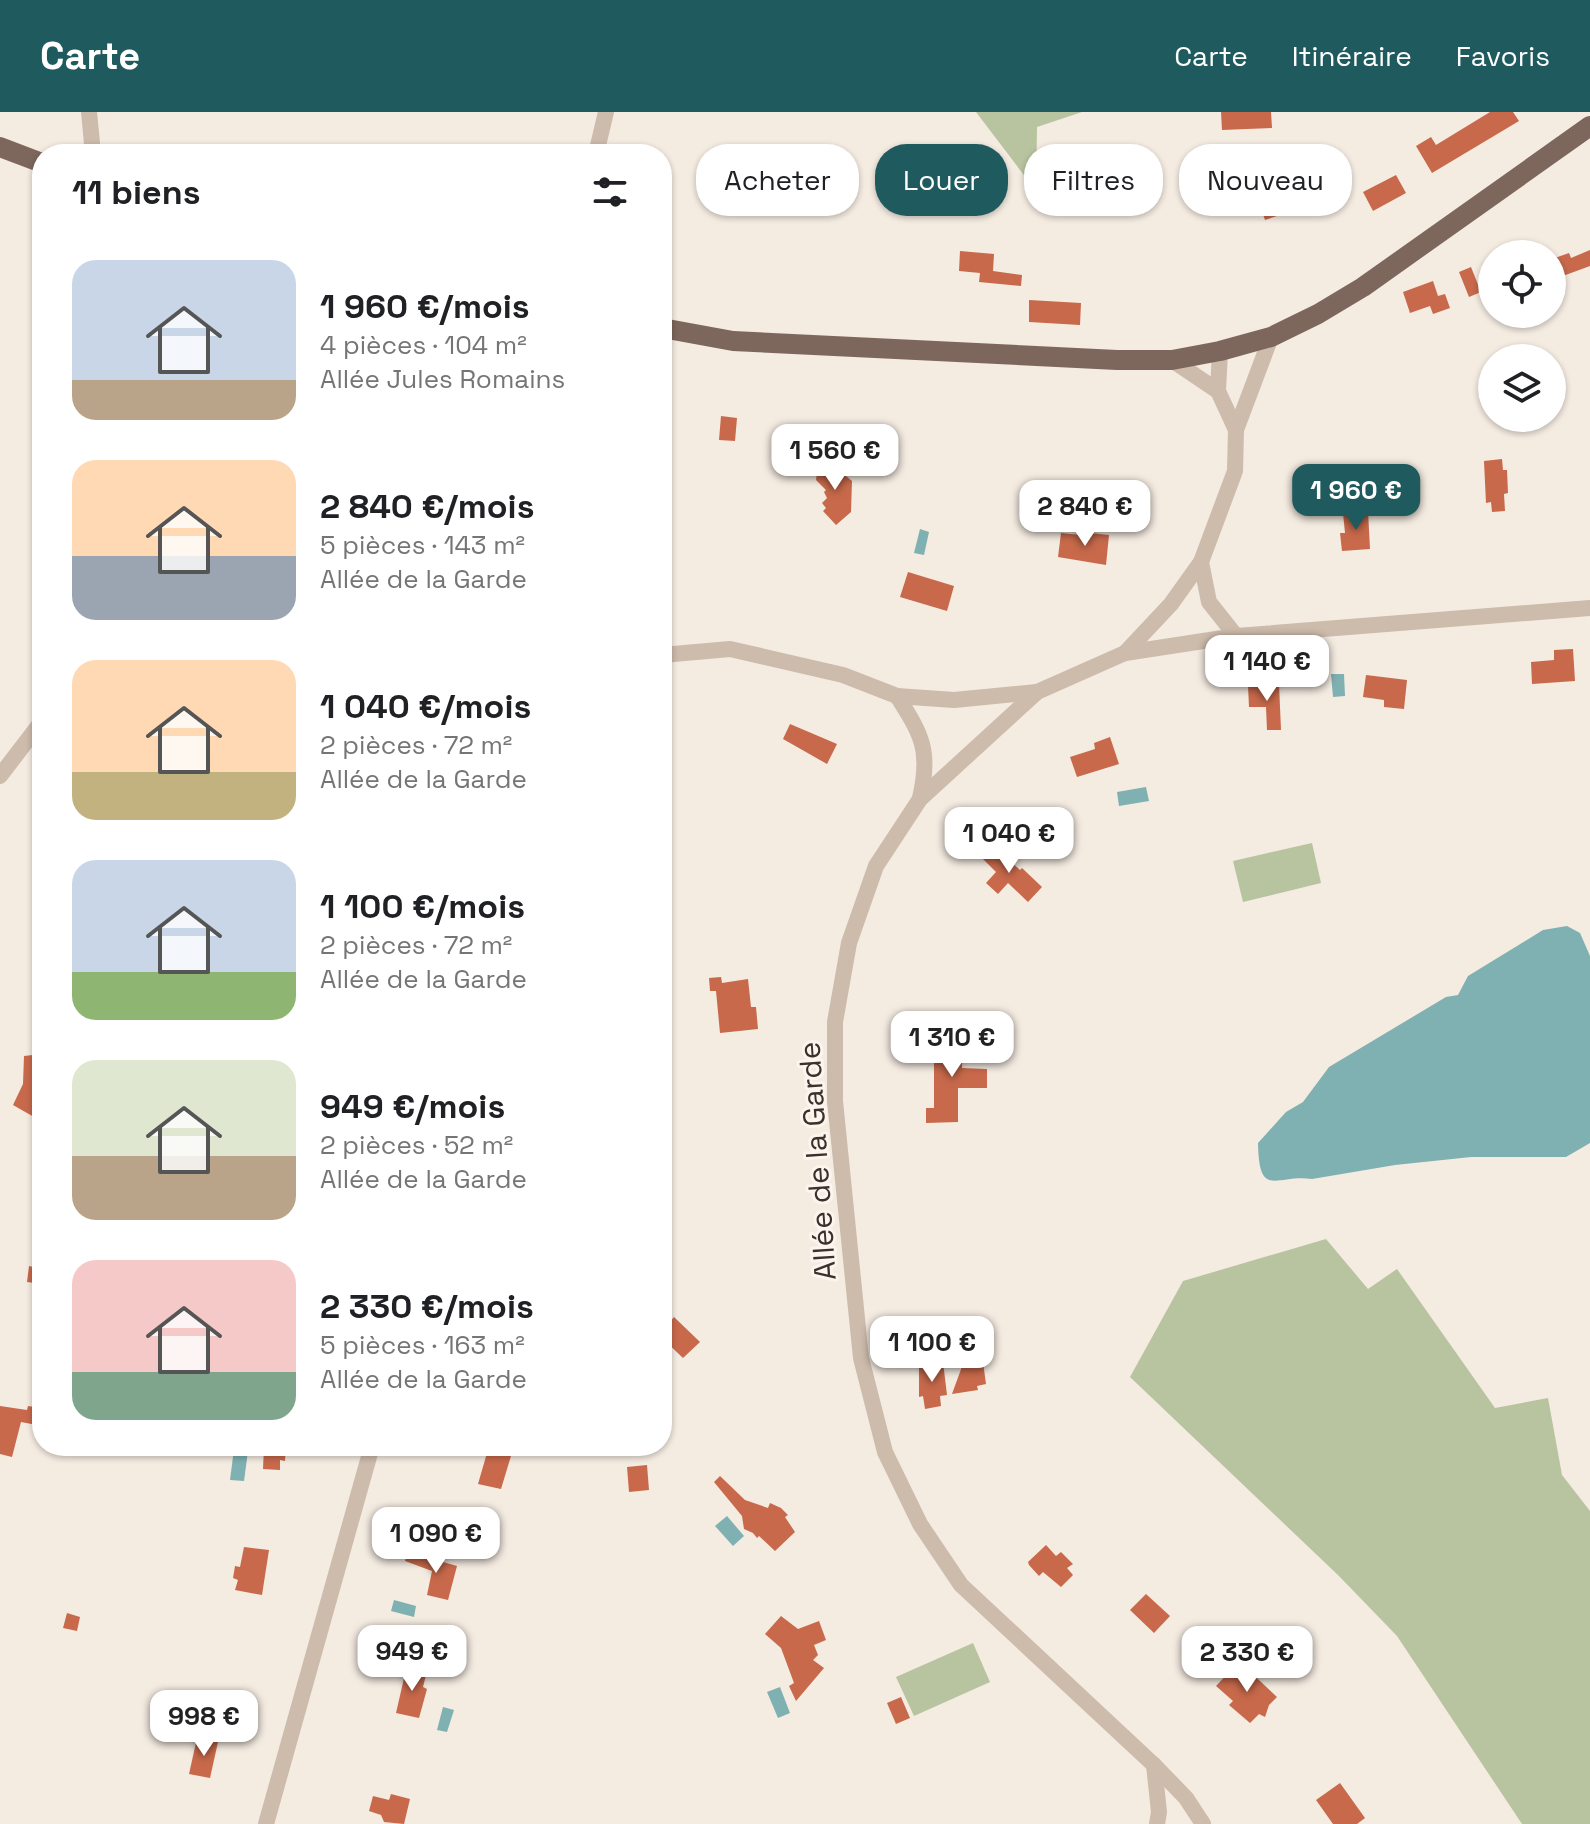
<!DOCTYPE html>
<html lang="fr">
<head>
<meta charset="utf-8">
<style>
	:root { --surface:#fff; --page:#f6f6f6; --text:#202124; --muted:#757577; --accent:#1f5a5e }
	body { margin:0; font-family:"Space Grotesk",sans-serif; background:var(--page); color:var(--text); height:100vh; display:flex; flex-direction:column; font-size:30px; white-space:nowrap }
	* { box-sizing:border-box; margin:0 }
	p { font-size:26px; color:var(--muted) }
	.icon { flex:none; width:44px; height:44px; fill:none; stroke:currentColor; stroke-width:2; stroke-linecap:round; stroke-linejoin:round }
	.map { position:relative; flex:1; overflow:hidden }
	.details { position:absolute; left:32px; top:32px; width:640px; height:1312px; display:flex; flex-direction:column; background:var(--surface); border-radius:32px; box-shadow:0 2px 6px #0004 }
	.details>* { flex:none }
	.banner { position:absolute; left:696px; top:32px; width:760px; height:72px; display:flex; gap:16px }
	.controls { position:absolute; left:1478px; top:128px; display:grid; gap:16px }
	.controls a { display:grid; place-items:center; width:88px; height:88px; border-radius:50%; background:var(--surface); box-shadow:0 2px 6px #0004; font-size:40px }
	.price { position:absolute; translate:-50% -68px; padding:0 18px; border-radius:16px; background:#fff; color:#222; font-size:26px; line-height:52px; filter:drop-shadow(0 2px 4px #0008) }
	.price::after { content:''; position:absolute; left:50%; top:48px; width:24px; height:18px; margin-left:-12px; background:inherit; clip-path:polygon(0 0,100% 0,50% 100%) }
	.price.selected { background:var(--accent); color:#fff }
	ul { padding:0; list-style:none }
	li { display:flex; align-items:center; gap:24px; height:200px; padding:0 40px }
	li span { display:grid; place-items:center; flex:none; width:224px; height:160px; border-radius:24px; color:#555 }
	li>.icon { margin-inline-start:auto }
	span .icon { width:96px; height:96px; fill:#fffc; stroke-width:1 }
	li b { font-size:34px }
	h2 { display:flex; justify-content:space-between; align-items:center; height:96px; padding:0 40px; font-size:34px }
	.tag { padding:0 28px; border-radius:32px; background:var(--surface); box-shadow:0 2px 6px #0004; font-size:28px; line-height:72px }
	.tag.selected { background:var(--accent); color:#fff }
	header { display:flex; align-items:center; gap:48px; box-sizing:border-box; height:112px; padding:0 40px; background:var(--accent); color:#fff }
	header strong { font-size:38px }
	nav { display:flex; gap:44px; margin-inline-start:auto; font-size:28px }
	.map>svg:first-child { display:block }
</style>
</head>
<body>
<header>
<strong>Carte</strong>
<nav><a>Carte</a><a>Itinéraire</a><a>Favoris</a></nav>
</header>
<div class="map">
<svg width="1590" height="1712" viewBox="0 0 1590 1712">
	<rect width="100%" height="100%" fill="#f4ebe1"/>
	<!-- green -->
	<g fill="#b8c4a0">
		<path d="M976 0H1082L1037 15 1036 79Z"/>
		<path d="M1312 731 1321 771 1243 790 1233 749Z"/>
		<path d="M1326 1127 1368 1177 1397 1157 1495 1296 1548 1286 1562 1363 1590 1399V1712H1522L1397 1524 1339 1464 1130 1265 1183 1169Z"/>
		<path d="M973 1531 990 1570 914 1604 896 1565Z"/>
	</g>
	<!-- water -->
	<g fill="#7fb0b2">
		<path d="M920 417 929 420 924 443 914 441Z"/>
		<path d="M1331 562H1344L1345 584 1333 585Z"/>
		<path d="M1146 675 1149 689 1119 694 1117 680Z"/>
		<path d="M1567 814 1580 821 1590 844V1031L1566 1045H1471L1395 1053 1312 1067C1276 1062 1259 1088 1258 1031L1286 1000 1303 990 1329 955 1446 885 1458 883 1468 864 1543 818Z"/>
		<path d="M234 1337 248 1339 244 1369 230 1368Z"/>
		<path d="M727 1404 744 1424 733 1434 715 1414Z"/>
		<path d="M394 1488 416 1494 414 1505 391 1499Z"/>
		<path d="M780 1575 790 1601 778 1606 767 1580Z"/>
		<path d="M443 1595 454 1598 447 1620 437 1618Z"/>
	</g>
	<!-- building -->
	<g fill="#c8694b">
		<path d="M1221 0H1271L1272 16 1222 18Z"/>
		<path d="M1490 0H1513L1519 9 1432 61 1416 34 1431 25 1436 33Z"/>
		<path d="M1396 63 1406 81 1373 99 1363 80Z"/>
		<path d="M1294 73 1301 96 1265 108 1257 85Z"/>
		<path d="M1590 138V154L1552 168V147L1569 141 1571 146Z"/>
		<path d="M960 139 994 142 993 159 1022 163 1021 174 979 170 980 161 959 159Z"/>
		<path d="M1471 155 1481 180 1469 185 1459 160Z"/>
		<path d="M1433 169 1438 184 1445 182 1450 196 1433 202 1430 194 1410 201 1403 180Z"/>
		<path d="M1029 188 1081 191 1080 213 1029 210Z"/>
		<path d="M721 304 737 306 735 329 719 328Z"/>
		<path d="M1502 347 1503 358H1507L1508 381 1504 382 1505 399 1492 400 1491 390 1486 391 1484 349Z"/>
		<path d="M818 353 842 354 841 360 852 369 851 400 836 413 823 399 826 396 822 391 827 386 824 380 826 378 816 368Z"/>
		<path d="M1368 399 1370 437 1342 439 1340 421H1345L1343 401Z"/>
		<path d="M1061 421 1090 424V421L1109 423 1106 453 1058 445Z"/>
		<path d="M908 460 954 474 947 499 900 485Z"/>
		<path d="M1573 537 1575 569 1532 572 1531 550 1554 548V538Z"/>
		<path d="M1366 563 1407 568 1404 597 1384 595V588L1363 585Z"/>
		<path d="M1279 572 1281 618H1267L1266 595H1249L1248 574Z"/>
		<path d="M790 612 837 632 827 652 783 627Z"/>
		<path d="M1110 625 1119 652 1077 665 1070 645 1095 637 1094 631Z"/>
		<path d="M988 732 1006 748 1008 747 1020 758 1022 756 1042 775 1028 790 1008 771 998 782 986 771 996 760 979 743Z"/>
		<path d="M721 865 722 871 748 867 751 895H756L758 917 720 921 716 879H710L709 866Z"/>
		<path d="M941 916H961L962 956 987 957V976H958V1010L926 1011V996H934V949H941Z"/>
		<path d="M42 942V987L34 1005 13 993 23 972 24 944Z"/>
		<path d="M29 1154 42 1157V1172L27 1170Z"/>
		<path d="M674 1205 700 1230 683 1246 662 1226V1219Z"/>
		<path d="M968 1238 982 1243 986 1272 977 1274 978 1278 952 1282Z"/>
		<path d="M943 1250 947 1283 940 1284 941 1294 925 1297 923 1284 919 1285V1254Z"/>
		<path d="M0 1294 27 1298 28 1294 42 1296V1314L21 1310 12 1345 0 1342Z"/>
		<path d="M264 1334H286L285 1349 280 1348V1358L263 1357Z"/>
		<path d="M489 1334H505L503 1341 511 1344 501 1377 478 1372Z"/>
		<path d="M647 1353 649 1378 629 1380 627 1355Z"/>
		<path d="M720 1364 745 1388 768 1396 770 1391 781 1396 788 1403 785 1405 795 1420 775 1439 759 1424 757 1426 753 1421 744 1417 742 1404 714 1370Z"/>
		<path d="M1046 1433 1056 1444 1061 1440 1073 1452 1067 1456 1073 1463 1061 1475 1043 1460 1039 1464 1029 1453 1028 1450Z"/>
		<path d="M244 1435 269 1438 262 1483 235 1478 238 1468 233 1466 235 1454 240 1455Z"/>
		<path d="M408 1440 457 1454 448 1488 427 1483 432 1459 405 1449Z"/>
		<path d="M1146 1482 1170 1504 1154 1521 1130 1498Z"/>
		<path d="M67 1501 80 1505 77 1519 63 1516Z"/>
		<path d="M781 1504 798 1517 819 1509 826 1528 814 1533 818 1543 813 1548 824 1556 796 1589 789 1574 794 1571 781 1536 765 1522Z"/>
		<path d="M407 1553 427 1559 423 1575 427 1577 419 1606 396 1601Z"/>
		<path d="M1245 1555 1277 1585 1269 1593 1265 1605 1259 1602 1250 1611 1229 1593 1233 1589 1216 1574 1232 1557 1238 1561Z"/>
		<path d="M901 1585 910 1606 896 1612 887 1591Z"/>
		<path d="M197 1626 218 1630 210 1666 189 1662Z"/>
		<path d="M1340 1671 1365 1706 1357 1712H1333L1316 1688Z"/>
		<path d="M391 1682 410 1687 404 1712 384 1710 381 1703 369 1699 373 1684 389 1688Z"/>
	</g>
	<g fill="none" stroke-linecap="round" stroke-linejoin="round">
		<!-- minor -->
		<g stroke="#cdbbac" stroke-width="16">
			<path d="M89 0 92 31 90 42"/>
			<path d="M596 42 606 0"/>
			<path d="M1172 248 1218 279 1236 318"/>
			<path d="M1218 279 1220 239"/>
			<path d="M1201 450 1209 490 1236 524"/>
			<path d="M1125 541 1236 524 1590 496"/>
			<path d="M662 543 730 537 843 563 897 584"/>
			<path d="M0 664 42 609"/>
			<path d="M920 686C931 639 922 623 897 584L954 588 1037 580"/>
			<path d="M1154 1653 1159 1700 1157 1712"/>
			<path d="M266 1712 372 1334"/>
			<path d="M1203 1712 1186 1686 1154 1653 961 1473 920 1412 885 1340 861 1246 835 989V910L849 831 876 754 920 687 1037 580 1125 541 1171 492 1201 450 1235 359 1236 318 1271 225"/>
		</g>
		<!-- major -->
		<g stroke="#7d675c" stroke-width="20">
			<path d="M0 35 42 51"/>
			<path d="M662 216 733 229 1117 248H1172L1220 239 1271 225 1318 202 1363 175 1590 14"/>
		</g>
	</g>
	<g text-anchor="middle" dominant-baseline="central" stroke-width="6" stroke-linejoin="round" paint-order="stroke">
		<!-- street labels -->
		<g font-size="30" fill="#3b302b" stroke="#fbf5ee">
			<text transform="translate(817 1049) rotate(-94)">Allée de la Garde</text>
		</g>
	</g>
</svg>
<div class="controls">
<a><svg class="icon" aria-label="locate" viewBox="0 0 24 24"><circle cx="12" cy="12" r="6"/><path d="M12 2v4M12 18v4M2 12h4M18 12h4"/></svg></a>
<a><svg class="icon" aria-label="layers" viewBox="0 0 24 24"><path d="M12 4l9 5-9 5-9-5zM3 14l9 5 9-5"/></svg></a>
</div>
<b class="price" style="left:835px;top:380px">1 560 €</b>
<b class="price selected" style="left:1356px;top:420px">1 960 €</b>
<b class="price" style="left:1085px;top:436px">2 840 €</b>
<b class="price" style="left:1267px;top:591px">1 140 €</b>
<b class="price" style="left:1009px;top:763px">1 040 €</b>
<b class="price" style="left:952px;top:967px">1 310 €</b>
<b class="price" style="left:932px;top:1272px">1 100 €</b>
<b class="price" style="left:436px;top:1463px">1 090 €</b>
<b class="price" style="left:412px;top:1581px">949 €</b>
<b class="price" style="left:1247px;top:1582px">2 330 €</b>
<b class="price" style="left:204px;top:1646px">998 €</b>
<div class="banner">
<a class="tag">Acheter</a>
<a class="tag selected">Louer</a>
<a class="tag">Filtres</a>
<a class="tag">Nouveau</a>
</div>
<section class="details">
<h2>11 biens<svg class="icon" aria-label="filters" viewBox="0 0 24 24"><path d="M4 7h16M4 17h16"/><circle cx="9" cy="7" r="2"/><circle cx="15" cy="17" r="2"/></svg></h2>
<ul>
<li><span style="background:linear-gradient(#c9d6e8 75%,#b9a48a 0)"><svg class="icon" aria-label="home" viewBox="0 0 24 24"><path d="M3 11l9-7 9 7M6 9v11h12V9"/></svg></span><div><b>1 960 €/mois</b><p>4 pièces · 104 m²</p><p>Allée Jules Romains</p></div></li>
<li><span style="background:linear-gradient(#ffd9b3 60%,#9aa5b1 0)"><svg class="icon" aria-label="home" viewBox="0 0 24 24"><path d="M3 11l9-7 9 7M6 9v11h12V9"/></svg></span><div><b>2 840 €/mois</b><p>5 pièces · 143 m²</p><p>Allée de la Garde</p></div></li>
<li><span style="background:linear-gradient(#ffd9b3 70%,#c2b280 0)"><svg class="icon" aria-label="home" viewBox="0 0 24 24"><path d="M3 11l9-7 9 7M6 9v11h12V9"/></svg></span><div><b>1 040 €/mois</b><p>2 pièces · 72 m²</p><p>Allée de la Garde</p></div></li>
<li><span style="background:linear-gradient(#c9d6e8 70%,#8fb573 0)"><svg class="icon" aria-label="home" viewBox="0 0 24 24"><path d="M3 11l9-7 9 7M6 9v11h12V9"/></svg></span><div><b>1 100 €/mois</b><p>2 pièces · 72 m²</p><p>Allée de la Garde</p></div></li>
<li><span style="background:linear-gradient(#dfe7d0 60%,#b9a48a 0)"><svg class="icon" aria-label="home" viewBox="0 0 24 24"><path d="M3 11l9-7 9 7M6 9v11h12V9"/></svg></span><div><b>949 €/mois</b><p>2 pièces · 52 m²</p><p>Allée de la Garde</p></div></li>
<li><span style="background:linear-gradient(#f6c9c9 70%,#7fa58c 0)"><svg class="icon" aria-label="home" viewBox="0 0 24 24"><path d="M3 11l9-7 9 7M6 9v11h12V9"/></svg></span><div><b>2 330 €/mois</b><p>5 pièces · 163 m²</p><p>Allée de la Garde</p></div></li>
</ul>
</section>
</div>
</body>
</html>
